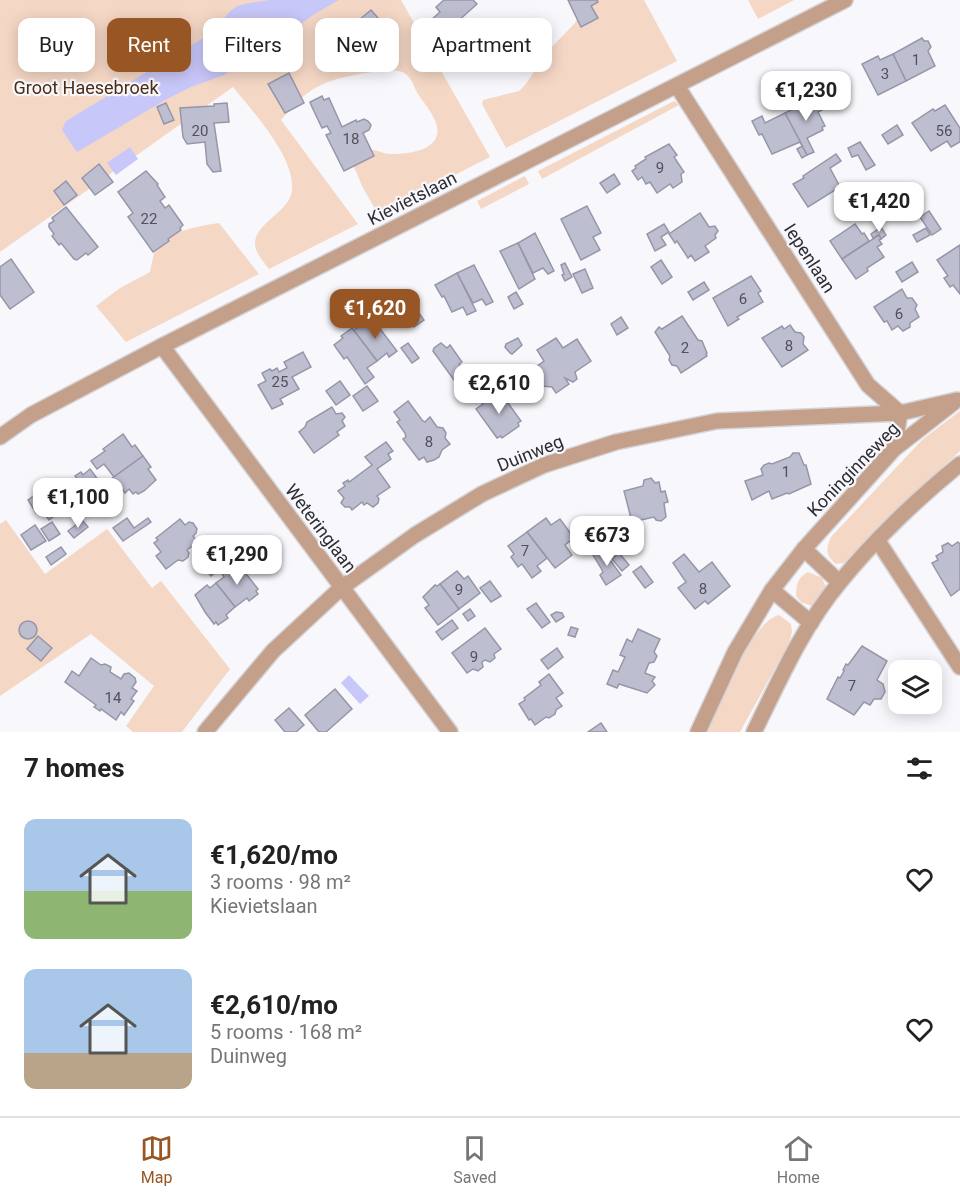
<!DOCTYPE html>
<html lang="en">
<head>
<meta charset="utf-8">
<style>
	:root { --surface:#fff; --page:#f2f2f2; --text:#222; --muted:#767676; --line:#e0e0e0; --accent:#985624 }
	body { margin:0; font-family:Roboto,sans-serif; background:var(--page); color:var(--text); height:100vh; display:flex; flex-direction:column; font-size:22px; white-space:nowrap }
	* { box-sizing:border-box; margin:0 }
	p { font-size:20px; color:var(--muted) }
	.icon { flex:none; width:33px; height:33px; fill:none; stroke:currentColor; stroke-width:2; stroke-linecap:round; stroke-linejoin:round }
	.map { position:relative; height:732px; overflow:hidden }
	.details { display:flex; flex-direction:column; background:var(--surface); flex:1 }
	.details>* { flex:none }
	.guide { position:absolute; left:18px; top:18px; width:600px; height:54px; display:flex; gap:12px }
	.buttons { position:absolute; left:888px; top:660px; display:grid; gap:12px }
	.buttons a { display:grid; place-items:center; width:54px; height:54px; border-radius:12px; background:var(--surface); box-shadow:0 3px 15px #0003; font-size:30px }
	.price { position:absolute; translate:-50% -51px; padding:0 14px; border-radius:12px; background:#fff; color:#222; font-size:20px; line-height:39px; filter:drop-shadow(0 2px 3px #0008) }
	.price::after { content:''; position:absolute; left:50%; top:36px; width:18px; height:14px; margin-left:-9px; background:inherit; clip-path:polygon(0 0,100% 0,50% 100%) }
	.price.on { background:var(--accent); color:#fff }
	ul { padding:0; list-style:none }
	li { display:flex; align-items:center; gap:18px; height:150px; padding:0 24px }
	li span { display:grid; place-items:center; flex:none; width:168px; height:120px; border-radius:12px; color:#555 }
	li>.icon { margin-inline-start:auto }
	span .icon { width:72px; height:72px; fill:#fffc; stroke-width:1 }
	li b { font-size:26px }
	h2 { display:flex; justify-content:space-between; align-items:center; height:72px; padding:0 24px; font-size:26px }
	.pill { padding:0 21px; border-radius:12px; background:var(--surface); box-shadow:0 3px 15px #0003; font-size:21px; line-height:54px }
	.pill.on { background:var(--accent); color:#fff }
	.tabs { display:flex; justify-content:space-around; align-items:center; height:84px; border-top:2px solid var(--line); background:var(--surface); font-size:16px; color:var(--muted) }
	.tabs a { display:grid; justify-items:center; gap:3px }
	.tabs .on { color:var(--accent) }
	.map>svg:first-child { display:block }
</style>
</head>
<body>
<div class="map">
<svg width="960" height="732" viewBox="0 0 960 732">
	<rect width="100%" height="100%" fill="#f8f8fc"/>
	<!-- green -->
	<g fill="#f5d7c5">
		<path d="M0 0H401L490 157 378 214 363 188 351 160C357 157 366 151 372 150 378 150 384 154 390 154 402 154 420 153 430 145 449 130 427 108 418 94 413 86 412 76 402 72 390 68 378 71 366 73 324 80 309 86 281 120L358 224 269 269C265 264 261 259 258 254 243 226 290 215 292 190 295 157 253 112 233 87L0 252Z"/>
		<path d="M579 0H644L677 61 506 148 482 104 483 100 519 91 526 84 547 52 575 23 579 14Z"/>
		<path d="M748 0H794L758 19Z"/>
		<path d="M674 101 679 105 542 179 538 171Z"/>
		<path d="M525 176 529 184 481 209 477 201Z"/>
		<path d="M219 223 259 274 126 342 96 306 120 288 150 272C152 264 153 254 156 248 164 232 203 225 219 223Z"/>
		<path d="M960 411V451L877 527 844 563 836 564C825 555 826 549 831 537L923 439Z"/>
		<path d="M6 520 45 574 107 529 152 588 161 581 230 669 182 732H133L126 726 154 686 91 634 0 696V524Z"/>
		<path d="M808 572 822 578 826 587 822 599 812 606 801 602 796 596C796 584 798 577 808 572Z"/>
		<path d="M779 615 791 624 792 632 789 643 740 732H704C717 706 752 621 779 615Z"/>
	</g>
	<!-- water -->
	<g fill="#c8c7f9">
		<path d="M269 0H339L313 15 279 40 224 75 191 87 167 99 77 152 62 130 66 121 218 29C233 1 241 5 269 0Z"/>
		<path d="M130 147 138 159 116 175 107 163Z"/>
		<path d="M349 675 369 696 360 704 341 683Z"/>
	</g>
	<!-- building -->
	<g fill="#bebed1" stroke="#9696a8" stroke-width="1.5">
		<path d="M444 0H473L477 4 457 22 459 25 428 51 415 34 440 12 436 7Z"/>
		<path d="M568 0H597L598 2 591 6 598 18 581 27Z"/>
		<path d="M371 10 384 25 361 46 347 30Z"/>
		<path d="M922 38 924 41H928L931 47 928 51 935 66 906 81 893 54Z"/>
		<path d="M893 54 906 81 878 95 862 64 878 56 880 60Z"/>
		<path d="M289 73 304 103 285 113 268 84Z"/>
		<path d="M322 96 324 100 329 98 342 127 356 120 357 122 364 119 368 121 371 125 369 130 363 133 374 156 344 171 326 135 331 133 327 126 322 128 312 107 310 102Z"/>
		<path d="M816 97 822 110 818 112 825 126 822 127 823 130 807 138 814 152 807 155 785 113Z"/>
		<path d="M166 103 174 120 164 124 157 107Z"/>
		<path d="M227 103 229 122 214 123 221 171 213 172 207 164 205 142 187 144 183 137 180 108 214 106V104Z"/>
		<path d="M945 105 960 128V142L951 147 947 141 931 151 912 123 933 109 935 111Z"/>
		<path d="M785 113 803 147 800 142 772 154 762 134 759 135 752 121 762 116 765 123Z"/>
		<path d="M897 125 903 135 888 144 882 135Z"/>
		<path d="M860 142 875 165 866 170 858 155 852 157 848 148Z"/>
		<path d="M669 144 677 155 674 157 684 172 681 174 682 182 673 188 670 184 657 193 650 182 646 184 642 177 638 180 632 171 636 168 635 166 646 159 645 157Z"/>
		<path d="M802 146 807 155 802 158 797 149Z"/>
		<path d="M836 154 841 161 830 168 840 187 808 207 793 184 804 178 803 176Z"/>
		<path d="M99 164 113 182 95 195 82 178Z"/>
		<path d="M146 171 158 184 157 185 165 197 160 201 165 208 169 205 183 225 180 228 181 230 168 239 169 241 153 252 128 217 133 213 118 192Z"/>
		<path d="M614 174 620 184 607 193 600 183Z"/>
		<path d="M66 181 77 195 64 205 54 191Z"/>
		<path d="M859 201 865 210 851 220 845 211Z"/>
		<path d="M587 206 601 233 593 237 600 250 581 260 561 219Z"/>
		<path d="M66 207 98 247 88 255 86 253 77 260 74 259 61 243 59 245 52 236 54 234 49 227V224L54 221 52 218Z"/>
		<path d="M929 211 941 229 932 235 920 217Z"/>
		<path d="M700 213 709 227 715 226 718 231 715 235 716 238 705 246 709 252 695 261 691 255 688 258 677 241 675 243 669 234Z"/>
		<path d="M664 224 669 232 661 237 666 245 655 251 647 234Z"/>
		<path d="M855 224 862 234 864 233 869 241 842 259 830 241Z"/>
		<path d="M881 227 886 235 881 239 879 235 873 238 871 234Z"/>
		<path d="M926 228 930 235 917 242 913 235Z"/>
		<path d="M535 233 554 271 548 274 543 268 533 273 518 243Z"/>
		<path d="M879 235 881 239 879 240 882 244 877 247 884 257 867 268 868 271 856 279 842 259Z"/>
		<path d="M518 243 535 279 519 289 500 251Z"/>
		<path d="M960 245V294L953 285 950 287 944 278 948 276 937 260Z"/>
		<path d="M11 259 34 292 10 309 0 295V267Z"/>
		<path d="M661 260 672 277 662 284 651 267Z"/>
		<path d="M912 262 918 272 902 282 896 272Z"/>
		<path d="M565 263 572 277 565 281 562 275 564 274 561 265Z"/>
		<path d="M474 265 493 302 486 305 482 299 473 303 457 273Z"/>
		<path d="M585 269 593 288 582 293 573 274Z"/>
		<path d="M457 273 476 311 467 315 463 307 452 312 444 296 442 297 435 285Z"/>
		<path d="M751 276 761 291 758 293 763 302 737 317 739 319 728 326 713 298Z"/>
		<path d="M704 282 709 290 693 300 688 292Z"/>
		<path d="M902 289 907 298H912L917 305 915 309 919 317 910 323V327L903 331 898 326 892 330 887 321 884 322 874 307Z"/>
		<path d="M516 292 523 304 514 309 508 297Z"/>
		<path d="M404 293 424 320 414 327 395 299Z"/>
		<path d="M682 316 698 340 702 341 707 353 706 354 707 356 681 373 677 366 672 365 669 360 670 356 655 332 659 327 662 329Z"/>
		<path d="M371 317 397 351 389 357 387 353 377 361 352 328 354 330Z"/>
		<path d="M621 317 628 328 617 335 611 324Z"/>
		<path d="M790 325 795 332 801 333 804 337 803 344 808 350 782 367 762 338 782 326 784 329Z"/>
		<path d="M352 328 377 361 367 368 374 377 365 384 347 357 344 359 334 345 343 338 341 336Z"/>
		<path d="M518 338 522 345 512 354 510 353 505 347 506 344Z"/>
		<path d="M556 338 563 348 577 339 591 361 575 372 577 379 573 382 565 378 569 384 556 393 552 387 542 386 540 383 543 377 536 367 544 361 537 350Z"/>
		<path d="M408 343 419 358 412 363 401 348Z"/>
		<path d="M441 343 447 348 450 345 462 362 459 364 465 372 454 380 433 351 434 348Z"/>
		<path d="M303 352 311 367 292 377 299 389 280 399 283 404 272 409 258 385 266 381 262 373 270 369 272 371 277 368 279 372 287 368 284 362Z"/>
		<path d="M340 381 350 395 336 405 326 391Z"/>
		<path d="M367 386 378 401 363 411 353 396Z"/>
		<path d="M498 389 521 421 518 423 519 426 502 438 501 436 497 438 476 409 483 404 481 402Z"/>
		<path d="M408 401 422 420 425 422 430 417 437 427 443 428 446 433 445 438 450 444 442 450 439 457 434 460 427 462 424 457 419 460 403 439 406 437 405 433 397 422 400 420 394 412Z"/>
		<path d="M332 407 336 414 342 413 345 417 342 421 345 426 337 432 339 435 314 453 299 432 305 427 307 422Z"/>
		<path d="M123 434 132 447 135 445 143 456 114 477 104 464 97 469 91 461 105 451 103 449Z"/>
		<path d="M386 442 393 451 388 454 391 459 377 469 390 487 377 496 379 499 378 503 373 507 367 503 364 505 362 502 352 510 350 507H345L341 503 344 498 338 491 345 486 343 483 348 480 349 482 372 465 365 457Z"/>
		<path d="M793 453H799L804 465H806L811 484 789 494 787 493 772 499 769 491 752 500 745 481 763 475 761 469 764 465 769 463 772 464 790 457Z"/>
		<path d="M143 456 151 467 148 469 156 480 144 491 138 494 136 492 133 494 129 489 125 493 119 484 105 495 113 505 102 513 89 495Z"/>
		<path d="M90 469 99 481 101 479 105 484 89 495 75 476 81 472 83 475Z"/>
		<path d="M651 478 655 483 659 482 661 492 665 491 668 502 664 503 666 517 661 521 656 520 654 517 632 522 624 491 643 486 644 480Z"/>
		<path d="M56 480 59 485 63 484 66 489 65 492 72 503 49 520 41 509 36 513 28 500Z"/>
		<path d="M127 518 134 528 148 518 151 522 123 541 113 528Z"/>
		<path d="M546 518 551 525 560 519 574 538 565 545 572 555 555 568 527 532Z"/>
		<path d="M180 519 185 525 189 522 193 523 197 529 196 533 193 536 198 542 187 550 189 553 188 557 183 561 178 560 166 569 156 556 161 552 154 543 158 540 156 538Z"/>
		<path d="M82 520 88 527 74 538 68 531Z"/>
		<path d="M614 520 618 523 621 535 617 544 611 546 604 527 606 523Z"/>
		<path d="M52 522 60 534 49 541 41 529Z"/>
		<path d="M35 525 46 541 31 550 21 535Z"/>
		<path d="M527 532 547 558 537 566 541 571 532 578 522 564 518 567 511 557 514 554 508 546Z"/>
		<path d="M958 542 960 544V589L951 596 932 563 938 560 936 556 943 552 942 546 948 543 952 546Z"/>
		<path d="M61 547 66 554 51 565 46 557Z"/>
		<path d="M602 549 621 575 606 585 600 575 603 572 601 568 593 555Z"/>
		<path d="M619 553 629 565 622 571 612 559Z"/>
		<path d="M684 554 699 572 712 562 730 586 708 604 705 601 695 609 678 588 686 582 673 563Z"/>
		<path d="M216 562 221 568 211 576 206 570Z"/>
		<path d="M236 563 241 571 243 570 258 589 256 591 258 594 249 601 247 598 235 607 216 583 224 577 222 574Z"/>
		<path d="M641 566 653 582 645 588 633 572Z"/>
		<path d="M457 571 464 579 468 576 480 593 459 609 440 584Z"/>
		<path d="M490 581 501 596 491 602 480 588Z"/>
		<path d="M216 583 235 607 226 615 228 618 218 625 216 622 214 624 205 612 195 595 207 585 210 588Z"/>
		<path d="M440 584 459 609 438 625 425 608 429 605 423 597 435 585 437 586Z"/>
		<path d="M536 603 550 622 542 628 527 609Z"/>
		<path d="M470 609 475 616 468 621 463 614Z"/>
		<path d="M556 612 562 613 564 617 556 622 551 615Z"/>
		<path d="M452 620 458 628 442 640 436 632Z"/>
		<circle cx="28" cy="630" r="9"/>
		<path d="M571 627 578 629 575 637 568 635Z"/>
		<path d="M485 628 501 649 494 654 495 658 490 662 485 660 482 662 483 667 478 671 473 669 467 673 452 653Z"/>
		<path d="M638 629 660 639 654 652 657 656 654 662 649 663 645 673 655 677 652 681 655 685 647 693 619 684 617 688 607 684 613 670 618 672 625 657 620 655 627 639 632 642Z"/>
		<path d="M38 636 52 648 41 661 27 649Z"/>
		<path d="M862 646 887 661 877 680 883 684 885 692 881 699H874L870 705 864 702 854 715 827 699 838 677 840 678 844 671 843 670 846 664 848 665Z"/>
		<path d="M557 648 563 657 548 669 541 660Z"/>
		<path d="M91 658 101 665 105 664 111 667 110 672 121 679 124 674 129 673 135 678 136 682 132 688 137 691 131 699 134 701 124 715 121 712 116 720 101 709 100 711 94 707 96 705 65 682 72 671 79 676Z"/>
		<path d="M549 674 563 693 556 698 562 706 556 710 555 714 549 718 546 717 535 725 531 719 529 720 519 704 525 700 524 698 541 685 539 682Z"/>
		<path d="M335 689 352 709 326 732H319L305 715Z"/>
		<path d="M289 708 304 725 296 732H285L275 720Z"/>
		<path d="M601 723 607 732H588Z"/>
	</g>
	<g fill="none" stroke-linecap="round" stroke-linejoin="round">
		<!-- minor casing -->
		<g stroke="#d3d3d8" stroke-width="18">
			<g id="minor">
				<path d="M677 86 868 385 900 413 894 449"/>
				<path d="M162 346 450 732"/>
				<path d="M0 437 31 415 162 346 845 0"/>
				<path d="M878 541 960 667"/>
				<path d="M804 549 839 582"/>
				<path d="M772 590 811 623"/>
				<path d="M205 732 273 651 341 588 415 535 482 494 544 465 616 442 717 421 900 413 957 400"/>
				<path d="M698 732 735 652 772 590 804 549 894 449 953 403"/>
				<path d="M754 732C779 681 803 626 840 582 873 541 919 497 960 464"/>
			</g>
		</g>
		<!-- minor -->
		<use href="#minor" stroke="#c4a08a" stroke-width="15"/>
	</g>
	<g text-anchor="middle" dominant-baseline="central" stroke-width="4.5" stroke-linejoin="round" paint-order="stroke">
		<!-- number labels -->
		<g font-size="15" fill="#51515b">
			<text x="916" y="60">1</text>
			<text x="885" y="74">3</text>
			<text x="200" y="131">20</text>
			<text x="944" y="131">56</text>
			<text x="351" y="139">18</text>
			<text x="660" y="168">9</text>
			<text x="149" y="219">22</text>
			<text x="743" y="299">6</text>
			<text x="899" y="314">6</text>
			<text x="789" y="346">8</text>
			<text x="685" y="348">2</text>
			<text x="280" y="382">25</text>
			<text x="429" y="442">8</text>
			<text x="786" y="472">1</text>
			<text x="525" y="551">7</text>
			<text x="703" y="589">8</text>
			<text x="459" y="590">9</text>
			<text x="474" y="657">9</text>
			<text x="852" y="686">7</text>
			<text x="113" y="698">14</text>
		</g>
		<!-- park labels -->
		<g font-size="18" fill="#4d2d16" stroke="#f8f8fc">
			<text x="86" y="87">Groot Haesebroek</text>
		</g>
		<!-- street labels -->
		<g font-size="18" fill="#2d2d34" stroke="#f8f8fc">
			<text transform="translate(412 198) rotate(-27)">Kievietslaan</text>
			<text transform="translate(810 258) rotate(57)">Iepenlaan</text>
			<text transform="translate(530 453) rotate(-22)">Duinweg</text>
			<text transform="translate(853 469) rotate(-46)">Koninginneweg</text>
			<text transform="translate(321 528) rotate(53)">Weteringlaan</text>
		</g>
	</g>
</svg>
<div class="buttons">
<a><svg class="icon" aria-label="layers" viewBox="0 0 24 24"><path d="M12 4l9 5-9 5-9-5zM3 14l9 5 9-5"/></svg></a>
</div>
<b class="price" style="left:806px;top:122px">€1,230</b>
<b class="price" style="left:879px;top:233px">€1,420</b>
<b class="price on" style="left:375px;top:340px">€1,620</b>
<b class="price" style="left:499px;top:415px">€2,610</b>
<b class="price" style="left:78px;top:529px">€1,100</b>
<b class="price" style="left:607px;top:567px">€673</b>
<b class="price" style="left:237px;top:586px">€1,290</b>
<div class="guide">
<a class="pill">Buy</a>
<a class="pill on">Rent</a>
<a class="pill">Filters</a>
<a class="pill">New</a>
<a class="pill">Apartment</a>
</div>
</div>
<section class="details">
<h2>7 homes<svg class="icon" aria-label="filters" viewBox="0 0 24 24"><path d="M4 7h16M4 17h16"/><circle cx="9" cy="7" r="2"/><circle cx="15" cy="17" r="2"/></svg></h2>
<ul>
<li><span style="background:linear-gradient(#a9c7e8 60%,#8fb573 0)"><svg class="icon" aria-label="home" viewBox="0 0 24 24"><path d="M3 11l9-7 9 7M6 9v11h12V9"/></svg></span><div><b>€1,620/mo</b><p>3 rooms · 98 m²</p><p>Kievietslaan</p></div><svg class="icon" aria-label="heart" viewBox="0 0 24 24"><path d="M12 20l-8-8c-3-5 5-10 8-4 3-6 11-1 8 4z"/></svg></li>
<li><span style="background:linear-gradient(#a9c7e8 70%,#b9a48a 0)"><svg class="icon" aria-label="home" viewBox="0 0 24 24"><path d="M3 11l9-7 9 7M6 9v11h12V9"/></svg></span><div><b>€2,610/mo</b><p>5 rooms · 168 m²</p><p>Duinweg</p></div><svg class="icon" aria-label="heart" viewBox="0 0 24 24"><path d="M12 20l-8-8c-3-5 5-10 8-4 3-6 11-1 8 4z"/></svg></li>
</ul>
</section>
<nav class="tabs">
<a class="on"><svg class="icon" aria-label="map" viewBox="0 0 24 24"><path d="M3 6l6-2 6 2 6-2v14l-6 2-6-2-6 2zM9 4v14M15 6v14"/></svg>Map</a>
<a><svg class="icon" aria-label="saved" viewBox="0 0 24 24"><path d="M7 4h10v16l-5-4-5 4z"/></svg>Saved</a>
<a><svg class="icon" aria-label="home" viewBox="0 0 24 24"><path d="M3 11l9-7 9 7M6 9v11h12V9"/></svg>Home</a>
</nav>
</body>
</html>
